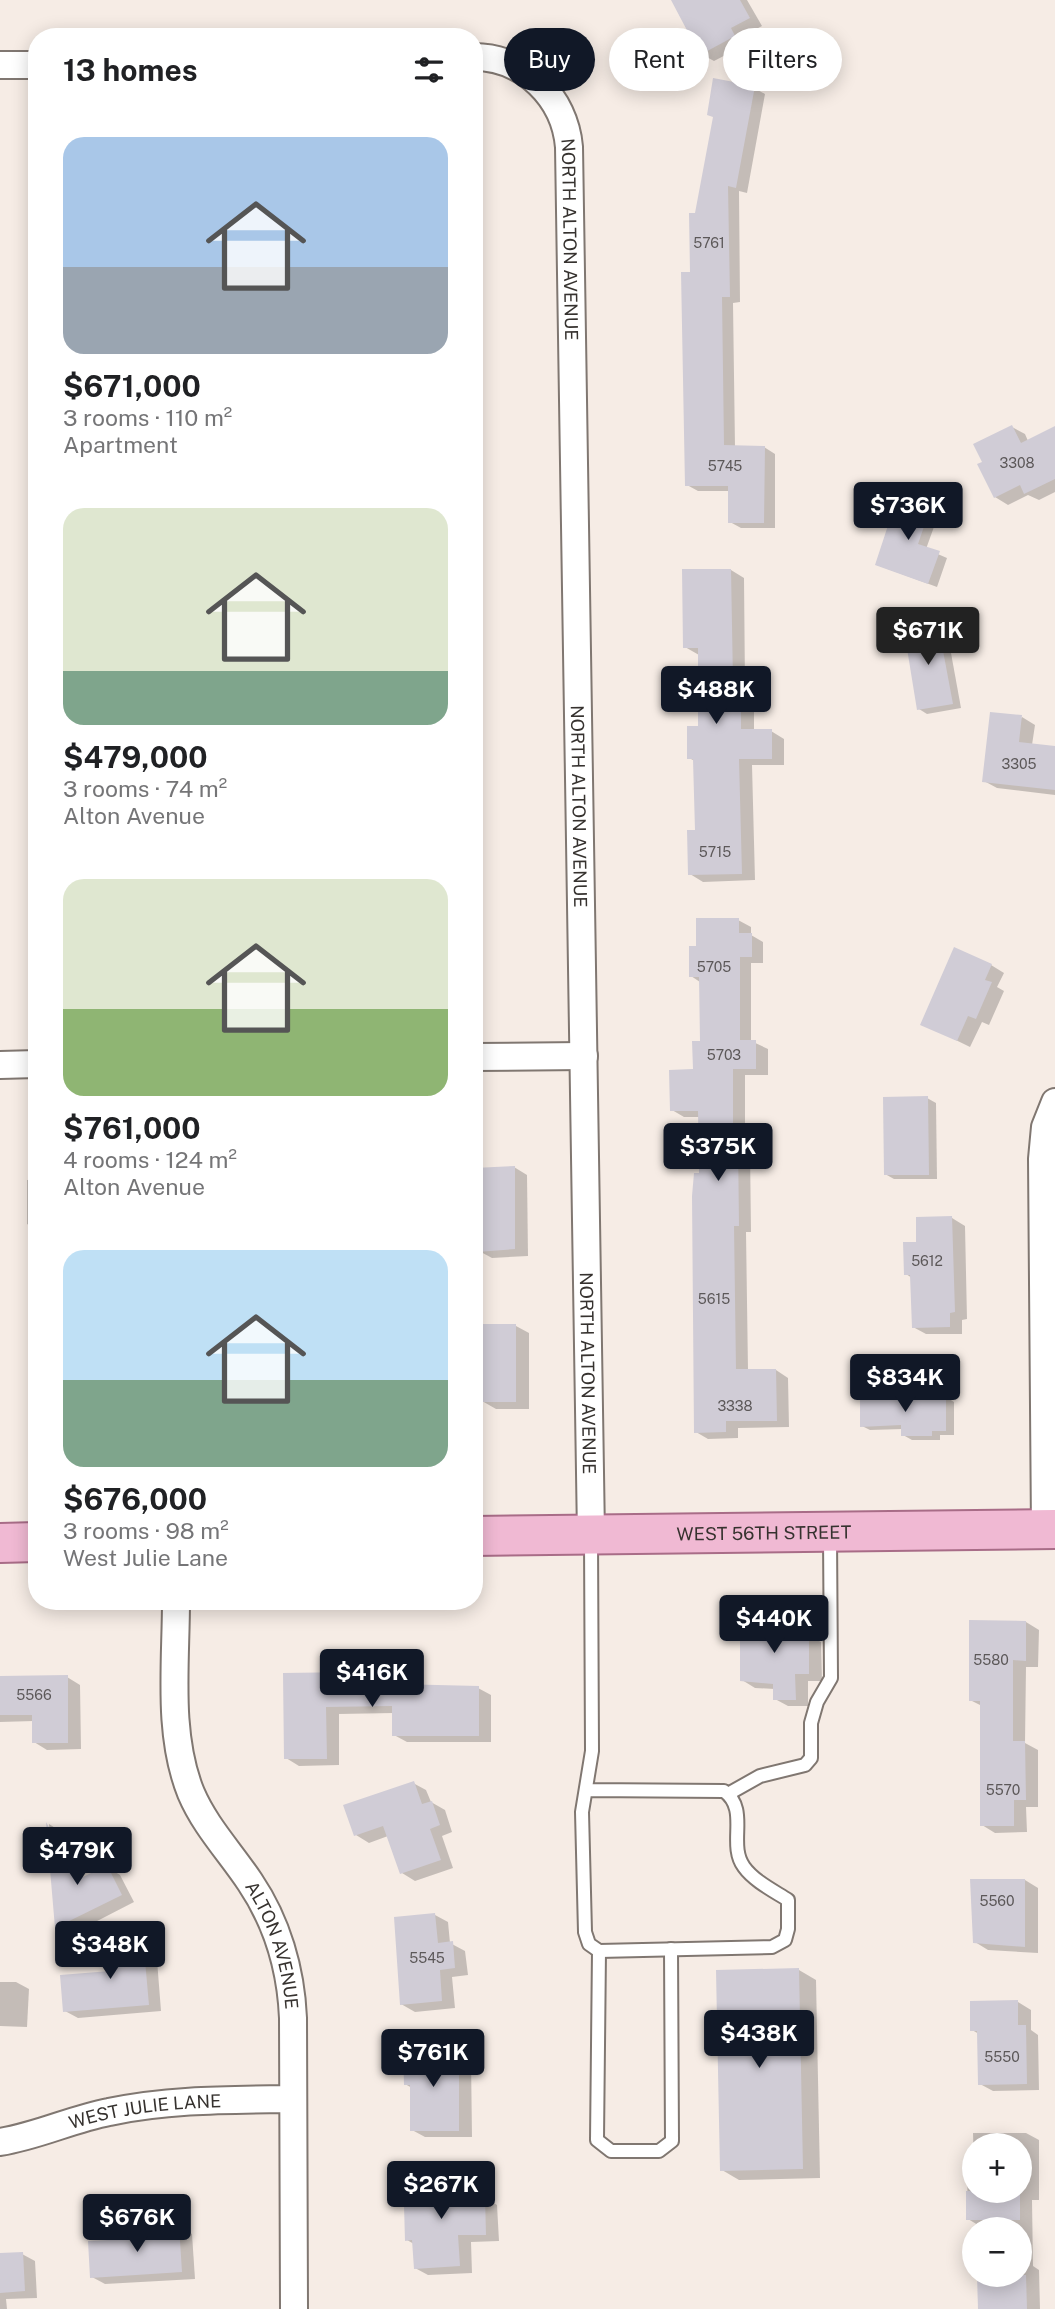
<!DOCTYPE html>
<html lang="en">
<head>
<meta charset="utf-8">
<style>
	:root { --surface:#fff; --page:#f6f6f6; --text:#202124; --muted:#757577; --accent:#111827 }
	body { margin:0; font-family:"Public Sans",sans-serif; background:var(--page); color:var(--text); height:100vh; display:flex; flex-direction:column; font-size:26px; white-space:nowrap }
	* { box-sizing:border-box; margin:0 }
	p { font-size:23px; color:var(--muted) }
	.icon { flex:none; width:38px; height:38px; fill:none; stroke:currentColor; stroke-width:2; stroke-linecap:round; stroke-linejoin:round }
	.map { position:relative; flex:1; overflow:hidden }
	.sheet { position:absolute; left:28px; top:28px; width:455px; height:1582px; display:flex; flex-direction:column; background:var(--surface); border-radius:28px; box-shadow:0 4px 18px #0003 }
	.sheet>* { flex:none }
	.hud { position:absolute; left:504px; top:28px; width:444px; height:63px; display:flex; gap:14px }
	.controls { position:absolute; left:962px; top:2133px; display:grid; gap:14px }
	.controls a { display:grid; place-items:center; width:70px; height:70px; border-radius:50%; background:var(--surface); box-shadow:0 4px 18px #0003; font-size:35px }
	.price { position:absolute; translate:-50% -60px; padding:0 16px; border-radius:7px; background:var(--accent); color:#fff; font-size:23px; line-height:46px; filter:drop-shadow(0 2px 4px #0008) }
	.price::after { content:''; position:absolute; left:50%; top:42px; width:21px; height:16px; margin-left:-10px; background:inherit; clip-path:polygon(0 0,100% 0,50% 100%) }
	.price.active { background:#222; color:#fff }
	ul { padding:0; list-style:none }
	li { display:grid; align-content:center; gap:14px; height:371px; padding:0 35px }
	li span { display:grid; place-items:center; height:217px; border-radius:21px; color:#555 }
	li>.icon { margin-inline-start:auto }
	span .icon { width:126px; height:126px; fill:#fffc; stroke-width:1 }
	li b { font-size:30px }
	h2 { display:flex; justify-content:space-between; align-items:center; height:84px; padding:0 35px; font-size:30px }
	.tag { padding:0 24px; border-radius:32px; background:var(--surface); box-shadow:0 4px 18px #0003; font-size:24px; line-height:63px }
	.tag.active { background:var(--accent); color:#fff }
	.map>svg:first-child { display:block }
</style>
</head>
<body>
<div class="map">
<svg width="1055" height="2309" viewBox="0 0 1055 2309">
	<rect width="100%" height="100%" fill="#f6ece5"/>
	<!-- shadow -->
	<g fill="#0003" fill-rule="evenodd">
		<path d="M673 0H747L762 26 743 36 747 44 714 61 701 54Z"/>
		<path d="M754 88 765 94 747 193 739 191 740 302 733 303 735 447H764L775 454V528H741L730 522V491H698L687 485 691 273 697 215Z"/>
		<path d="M1012 427 1025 434 1028 441 1055 433V492L1039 500 1028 495 1008 505 995 497 984 462Z"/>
		<path d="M474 465 478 468 479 506H474Z"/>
		<path d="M930 508 939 513 926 549 947 558 937 587 877 565Z"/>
		<path d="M731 570 744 578 745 686 754 691V731H771L784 739V765H752L755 880 703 882 690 874 697 832 695 761 689 758 699 727V655L685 647Z"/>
		<path d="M938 626 947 631 961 708 927 714 919 709Z"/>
		<path d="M474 699 478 701 479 733H474Z"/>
		<path d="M1022 717 1035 725 1032 745 1055 748V795L997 788 984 781Z"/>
		<path d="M474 811 481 815 482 867H475L474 897Z"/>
		<path d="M738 920 751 927V935L763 942V963H751V1041L768 1049V1075H745V1147L750 1150 751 1232H746L748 1370H776L788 1378 789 1427 738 1428V1438L708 1439 696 1432 700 1117H684L672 1110 695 1071 701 1042 700 982 691 976 698 947Z"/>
		<path d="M474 948 481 952 482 988H474Z"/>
		<path d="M991 965 1004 973 997 987 1004 991 989 1025 982 1022 970 1047 923 1024Z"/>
		<path d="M927 1098 936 1103 937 1179H894L885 1174Z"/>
		<path d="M514 1167 527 1175 528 1256 492 1258 479 1251 474 1221V1170Z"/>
		<path d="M37 1179V1230L27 1224V1180Z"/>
		<path d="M952 1218 965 1226 967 1319 962 1320V1334H926L913 1327 912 1278 906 1274 918 1244Z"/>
		<path d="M516 1326 529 1333V1409H496L482 1401H474V1353H484Z"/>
		<path d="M946 1397 954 1402V1435H940V1440H912L903 1435V1429L870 1430 862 1426Z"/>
		<path d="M784 1608 797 1615V1635H808L821 1642 822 1681H808V1706H788L775 1699V1689L755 1688 742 1680 765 1631Z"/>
		<path d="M1026 1622 1039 1630 1038 1667H1026L1025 1743 1038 1750V1807H1026L1027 1832 995 1833 982 1825V1706L970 1700Z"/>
		<path d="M352 1674 365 1681V1685L478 1688 491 1695V1742H407L394 1735V1713L339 1714V1765L299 1766 286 1758Z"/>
		<path d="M67 1677 80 1685 81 1749 47 1750 34 1742V1721L0 1722V1678Z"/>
		<path d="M413 1783 426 1790 431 1802 445 1810 452 1832 442 1836 453 1868 415 1881 402 1873 388 1836 369 1843 356 1835Z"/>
		<path d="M49 1824 60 1831 84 1878 107 1867 120 1875 134 1902 70 1935 57 1927Z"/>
		<path d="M1025 1880 1038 1888V1953L988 1950 975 1942Z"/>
		<path d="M435 1915 448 1922 450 1943 465 1951 468 1975 452 1977 455 2008 415 2012 401 2004Z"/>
		<path d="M143 1940 156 1947 161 2011 78 2018 65 2011 112 1973Z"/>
		<path d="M799 1970 816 1980 820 2178 739 2180 722 2170Z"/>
		<path d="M0 1982H16L29 1989 27 2027 0 2026Z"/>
		<path d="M1018 2002 1031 2010V2030L1038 2035 1039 2090 993 2091 980 2084 979 2034 972 2030Z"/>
		<path d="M458 2051 471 2059 472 2137H425L412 2130V2088L405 2084Z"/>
		<path d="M973 2133H1026L1039 2140V2200H1032L1033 2266 1039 2270 1040 2309H979V2275H1020V2230H978V2225L968 2219 967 2169H974ZM975 2146H1020V2191H975Z"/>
		<path d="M456 2178 469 2186 470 2198 484 2197 497 2205 499 2241 471 2242 472 2273 428 2275 415 2268 414 2244 407 2240 414 2207Z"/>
		<path d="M179 2226 192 2234 195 2279 105 2284 92 2277 130 2240Z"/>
		<path d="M22 2254 35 2261 37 2298 6 2299 7 2309H0V2255Z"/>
	</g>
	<!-- building -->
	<g fill="#d0ccd6">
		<path d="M671 0H740L750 18 731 28 735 36 700 55Z"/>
		<path d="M713 78 755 86 736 188 728 186 730 297H722L724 445 765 446 764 523H728V486H685L681 272H690L689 213H695L713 117 707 115Z"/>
		<path d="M1012 425 1021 443 1055 426V479L1024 494 1020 485 994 498 977 464 982 462 973 444Z"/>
		<path d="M898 495 931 506 918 544 940 551 928 584 875 565Z"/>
		<path d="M682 569H731L733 682H741V729H772V759H739L742 874 688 875 687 830H695L693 759H687V726H698V648H683Z"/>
		<path d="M938 624 953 704 917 710 904 630Z"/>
		<path d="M990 712 1022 715 1019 742 1055 746V790L982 782Z"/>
		<path d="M696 918H739V933H752V957H740V1040H756V1069H733V1141H738L739 1226H734L736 1369H776L777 1421H726V1432L694 1433 692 1196 694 1173H699L698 1111H670L669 1070 693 1069 692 1041H700L699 977H689V946H696Z"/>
		<path d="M954 947 992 964 985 980 992 982 976 1019 968 1016 957 1041 920 1025Z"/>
		<path d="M928 1096 929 1175H884L883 1097Z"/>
		<path d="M515 1166V1249L477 1252 474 1168Z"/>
		<path d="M952 1216 955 1312 950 1313V1327L912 1328 910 1275H904L903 1242H916V1217Z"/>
		<path d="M483 1324H516V1402H481V1389H474V1351H483Z"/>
		<path d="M946 1396V1431H932V1436H901V1425L860 1427V1397Z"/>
		<path d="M762 1606H784V1633H809V1674H795L796 1700H773V1684L740 1681V1630L763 1629Z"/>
		<path d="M969 1620 1026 1621V1661L1013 1660V1741H1025L1026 1800H1014V1826H980V1701H969Z"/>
		<path d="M353 1672V1683L479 1686V1736H392V1706L326 1707 327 1759H284L283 1673Z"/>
		<path d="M68 1675V1743H32V1715H0V1676Z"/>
		<path d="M414 1781 422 1804 432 1801 440 1825 430 1829 441 1860 400 1874 383 1826 354 1836 343 1805Z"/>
		<path d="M46 1822 77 1880 107 1865 122 1895 55 1928Z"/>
		<path d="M970 1879H1025V1947L973 1943Z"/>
		<path d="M435 1913 438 1943 453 1941 455 1968 440 1970 442 2001 400 2005 394 1917Z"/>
		<path d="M143 1938 149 2005 63 2012 60 1975 110 1971 108 1941Z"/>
		<path d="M799 1968 803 2169 720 2171 716 1970Z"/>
		<path d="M1018 2000V2025H1026L1027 2084 978 2085 977 2031H970V2001Z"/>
		<path d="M459 2049V2131H410V2085H404L403 2050Z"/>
		<path d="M457 2177V2196H485L486 2235H458L460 2266 414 2269 412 2240 405 2241 404 2205H412L411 2178Z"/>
		<rect x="966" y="2191" width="54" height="29"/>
		<path d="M179 2225 182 2272 90 2278 88 2241 128 2239 127 2233 149 2232V2227Z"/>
		<path d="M23 2252 25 2291 0 2293V2253Z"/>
		<path d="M977 2275H1026L1027 2309H978Z"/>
	</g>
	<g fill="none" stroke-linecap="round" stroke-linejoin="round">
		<!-- service casing -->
		<g stroke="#807771" stroke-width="16">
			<g id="service">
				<path d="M586 1790 724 1791C750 1810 727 1844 744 1867 754 1881 774 1891 788 1900V1929L785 1940 772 1947 599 1951 589 1944 585 1932 582 1812 592 1751 591 1539"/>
				<path d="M728 1794 760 1776 805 1765 811 1758V1723L817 1702 831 1678 830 1536"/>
				<path d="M599 1951 597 2140 611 2151H659L672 2141 671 1949"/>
			</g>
		</g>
		<!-- minor casing -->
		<g stroke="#807771" stroke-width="30">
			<g id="minor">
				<path id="s1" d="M474 57C525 57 565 98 569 147L591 1535"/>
				<path d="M0 65H37"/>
				<path d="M474 1057 584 1056"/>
				<path d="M0 1065 37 1064"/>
				<path d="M1045 1529 1042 1159 1045 1127 1055 1102"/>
				<path id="s2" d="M176 1601C176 1663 167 1734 191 1793 205 1826 230 1852 250 1882 277 1922 291 1970 293 2018L294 2309"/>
				<path id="s3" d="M0 2142C38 2136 72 2119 109 2112 170 2099 231 2100 293 2099"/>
			</g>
		</g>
		<!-- primary casing -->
		<g stroke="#a86c87" stroke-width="42">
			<g id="primary">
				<path id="s4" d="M474 1536 1055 1529"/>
				<path d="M0 1543 37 1542"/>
			</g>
		</g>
		<!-- service -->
		<use href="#service" stroke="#fff" stroke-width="12"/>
		<!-- minor -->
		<use href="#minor" stroke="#fff" stroke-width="26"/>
		<!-- primary -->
		<use href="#primary" stroke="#f0b9d3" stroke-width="38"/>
	</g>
	<g text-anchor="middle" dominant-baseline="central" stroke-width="5" stroke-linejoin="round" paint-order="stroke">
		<!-- number labels -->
		<g font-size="14" fill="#5c5859">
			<text x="709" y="243">5761</text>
			<text x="1017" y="463">3308</text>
			<text x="725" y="466">5745</text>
			<text x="1019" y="764">3305</text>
			<text x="715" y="852">5715</text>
			<text x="714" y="967">5705</text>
			<text x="724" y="1055">5703</text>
			<text x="927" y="1261">5612</text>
			<text x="714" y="1299">5615</text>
			<text x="735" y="1406">3338</text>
			<text x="991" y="1660">5580</text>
			<text x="34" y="1695">5566</text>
			<text x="1003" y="1790">5570</text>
			<text x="997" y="1901">5560</text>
			<text x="427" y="1958">5545</text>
			<text x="1002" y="2057">5550</text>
		</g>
		<!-- street labels -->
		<g font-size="18" fill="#36322f" stroke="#f6ece5">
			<text stroke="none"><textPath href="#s1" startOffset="236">NORTH ALTON AVENUE</textPath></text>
			<text stroke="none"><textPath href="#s1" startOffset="803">NORTH ALTON AVENUE</textPath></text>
			<text stroke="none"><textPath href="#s1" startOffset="1370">NORTH ALTON AVENUE</textPath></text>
			<text stroke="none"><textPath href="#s4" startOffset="290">WEST 56TH STREET</textPath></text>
			<text stroke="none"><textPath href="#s2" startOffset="369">ALTON AVENUE</textPath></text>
			<text stroke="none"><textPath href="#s3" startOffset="149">WEST JULIE LANE</textPath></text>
		</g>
	</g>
</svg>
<div class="controls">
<a>+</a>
<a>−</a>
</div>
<b class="price" style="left:908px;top:542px">$736K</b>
<b class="price active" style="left:928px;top:667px">$671K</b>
<b class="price" style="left:716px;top:726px">$488K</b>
<b class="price" style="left:718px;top:1183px">$375K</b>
<b class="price" style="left:905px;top:1414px">$834K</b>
<b class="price" style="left:774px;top:1655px">$440K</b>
<b class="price" style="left:372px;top:1709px">$416K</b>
<b class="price" style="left:77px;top:1887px">$479K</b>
<b class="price" style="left:110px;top:1981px">$348K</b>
<b class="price" style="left:759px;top:2070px">$438K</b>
<b class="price" style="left:433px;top:2089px">$761K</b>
<b class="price" style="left:441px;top:2221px">$267K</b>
<b class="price" style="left:137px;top:2254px">$676K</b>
<div class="hud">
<a class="tag active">Buy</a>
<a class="tag">Rent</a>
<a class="tag">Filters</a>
</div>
<section class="sheet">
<h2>13 homes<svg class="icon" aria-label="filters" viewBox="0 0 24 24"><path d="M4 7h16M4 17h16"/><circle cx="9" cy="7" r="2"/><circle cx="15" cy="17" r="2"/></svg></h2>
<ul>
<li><span style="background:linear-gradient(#a9c7e8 60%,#9aa5b1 0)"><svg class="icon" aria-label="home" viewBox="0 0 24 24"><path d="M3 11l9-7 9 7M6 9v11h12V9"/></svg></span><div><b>$671,000</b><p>3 rooms · 110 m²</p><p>Apartment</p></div></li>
<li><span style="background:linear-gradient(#dfe7d0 75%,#7fa58c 0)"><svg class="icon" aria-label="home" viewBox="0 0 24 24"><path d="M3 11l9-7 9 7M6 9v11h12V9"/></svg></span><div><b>$479,000</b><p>3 rooms · 74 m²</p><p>Alton Avenue</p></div></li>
<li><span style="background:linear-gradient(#dfe7d0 60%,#8fb573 0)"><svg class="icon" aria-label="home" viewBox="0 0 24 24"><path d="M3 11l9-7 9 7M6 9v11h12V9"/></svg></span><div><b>$761,000</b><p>4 rooms · 124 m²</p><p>Alton Avenue</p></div></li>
<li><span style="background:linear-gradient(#bfe0f5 60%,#7fa58c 0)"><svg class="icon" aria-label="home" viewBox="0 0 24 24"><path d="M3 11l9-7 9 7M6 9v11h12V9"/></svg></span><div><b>$676,000</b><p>3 rooms · 98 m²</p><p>West Julie Lane</p></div></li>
</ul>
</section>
</div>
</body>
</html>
